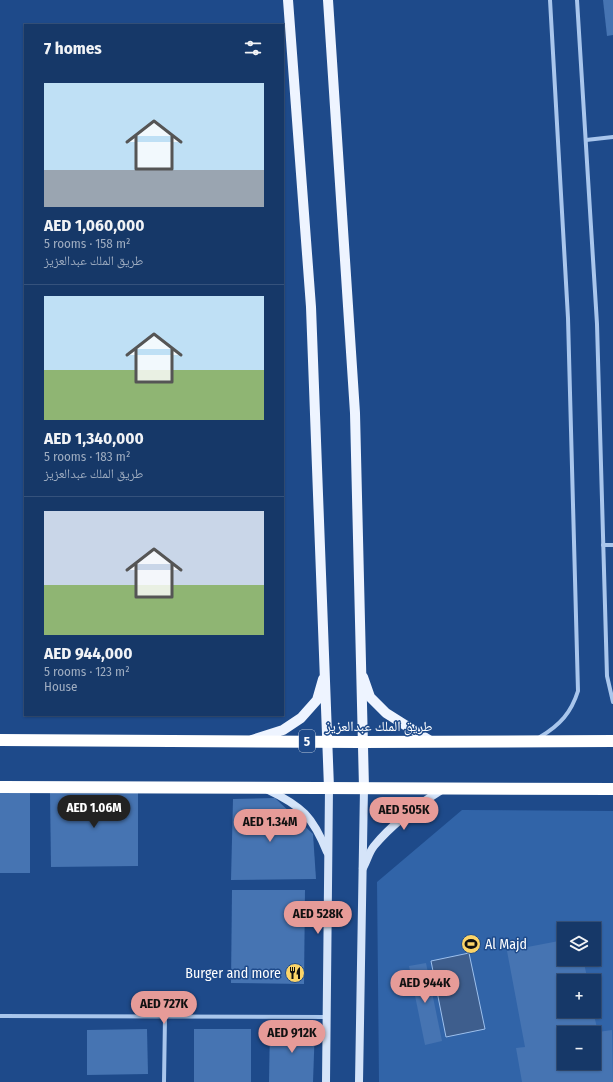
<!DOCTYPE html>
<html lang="en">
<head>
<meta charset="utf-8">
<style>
	:root { --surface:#163868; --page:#1f3f6e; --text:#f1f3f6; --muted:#9eacc0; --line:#35527c; --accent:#e69b98 }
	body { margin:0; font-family:"Fira Sans Condensed","Noto Naskh Arabic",sans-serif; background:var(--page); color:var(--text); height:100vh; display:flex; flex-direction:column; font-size:15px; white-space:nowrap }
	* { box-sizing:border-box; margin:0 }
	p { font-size:13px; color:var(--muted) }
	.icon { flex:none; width:22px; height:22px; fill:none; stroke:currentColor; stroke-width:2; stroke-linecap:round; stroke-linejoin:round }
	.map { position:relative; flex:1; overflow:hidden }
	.sheet { position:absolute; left:24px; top:24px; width:260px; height:692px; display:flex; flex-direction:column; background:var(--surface); border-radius:0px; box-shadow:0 1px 3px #0004,0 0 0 1px var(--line) }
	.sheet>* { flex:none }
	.buttons { position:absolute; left:557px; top:922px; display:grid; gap:8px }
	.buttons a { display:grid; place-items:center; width:44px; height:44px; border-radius:0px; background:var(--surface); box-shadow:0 1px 3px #0004,0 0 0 1px var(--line); font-size:20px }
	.price { position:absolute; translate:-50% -34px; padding:0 9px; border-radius:14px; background:var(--accent); color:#111; font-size:13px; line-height:26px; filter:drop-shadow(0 1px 2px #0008) }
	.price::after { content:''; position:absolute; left:50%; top:24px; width:12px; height:9px; margin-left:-6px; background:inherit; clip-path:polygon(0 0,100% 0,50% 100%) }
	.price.on { background:#222; color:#fff }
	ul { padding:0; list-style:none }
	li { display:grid; align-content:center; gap:8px; height:212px; padding:0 20px }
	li+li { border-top:1px solid var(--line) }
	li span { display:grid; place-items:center; height:124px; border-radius:0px; color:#555 }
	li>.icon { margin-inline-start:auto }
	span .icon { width:72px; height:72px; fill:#fffc; stroke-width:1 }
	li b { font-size:17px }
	h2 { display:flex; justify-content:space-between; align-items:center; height:48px; padding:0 20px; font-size:17px }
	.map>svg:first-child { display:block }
</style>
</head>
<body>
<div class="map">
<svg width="613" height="1082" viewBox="0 0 613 1082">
	<rect width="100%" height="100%" fill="#1e4a8a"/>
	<!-- green -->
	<path fill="#3164a8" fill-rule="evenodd" d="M462 810 613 811V1082H379L377 882ZM564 929H594V959H564ZM564 981H594V1011H564ZM564 1033H594V1063H564Z"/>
	<!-- water -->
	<path fill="#3e5e8d" stroke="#9dc0ed" d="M469 953 485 1029 446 1037 431 961Z"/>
	<!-- building -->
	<g fill="#4674b2" fill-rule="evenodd">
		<path d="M603 0H613V35L607 36Z"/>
		<path d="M138 792V866L51 867 50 793Z"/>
		<rect x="0" y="793" width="30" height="80"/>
		<path d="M275 798 313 834 316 879 231 880 233 799Z"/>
		<path d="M232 890H305L304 984 231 983Z"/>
		<path d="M564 940V959H583L588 981H564V1011H593L598 1032 612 1030 613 1082H522L516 1048 525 1047 507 951ZM564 1033H594V1063H564Z"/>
		<path d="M426 963 442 1041 425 1045 409 966Z"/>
		<path d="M270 1025 315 1026 313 1082H269Z"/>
		<path d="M147 1029 148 1074 87 1075V1030Z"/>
		<rect x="194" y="1029" width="57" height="53"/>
	</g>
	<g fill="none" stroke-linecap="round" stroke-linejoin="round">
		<!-- street -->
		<g stroke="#a9c6ec" stroke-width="4">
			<path d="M577 0 597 324 607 676 613 702"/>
			<path d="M586 140 613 137"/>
			<path d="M603 545H613"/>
			<path d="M540 737C560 725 571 713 578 691L568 318 550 0"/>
			<path d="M0 1016 327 1017"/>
			<path d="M164 1082 165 1017"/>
		</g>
		<!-- secondary -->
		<g stroke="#d5e4f9" stroke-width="8">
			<path d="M268 790C302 806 313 817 327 852"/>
			<path d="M363 868C367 861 369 852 374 846 393 823 419 804 443 789"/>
			<path d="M326 1082 329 788"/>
			<path d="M359 1082 364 788"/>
		</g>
		<!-- primary -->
		<g stroke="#eef4ff" stroke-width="10">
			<path d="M288 0 311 307 329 788"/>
			<path d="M328 0 355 413 364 788"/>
			<path d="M363 677 370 697 386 713 432 742"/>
			<path d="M252 740 283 730 301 718 317 700 323 679"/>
		</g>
		<!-- highway -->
		<g stroke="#fff" stroke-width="12">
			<path d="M0 740 361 742 613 741"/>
			<path d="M0 787 613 789"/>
		</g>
	</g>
	<!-- icons -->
	<defs>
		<g id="stadium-disc" transform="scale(1)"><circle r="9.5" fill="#fbd468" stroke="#1e4a8a"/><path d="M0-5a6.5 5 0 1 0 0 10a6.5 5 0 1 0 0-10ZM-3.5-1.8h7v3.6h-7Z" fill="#111"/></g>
		<g id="restaurant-disc" transform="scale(1)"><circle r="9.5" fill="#fbd468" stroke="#1e4a8a"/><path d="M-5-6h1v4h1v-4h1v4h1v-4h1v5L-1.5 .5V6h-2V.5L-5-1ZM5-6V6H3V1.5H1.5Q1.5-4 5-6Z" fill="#111"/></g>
	</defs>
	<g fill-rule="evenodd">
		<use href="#stadium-disc" x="471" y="944"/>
		<use href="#restaurant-disc" x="295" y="973"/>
	</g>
	<g text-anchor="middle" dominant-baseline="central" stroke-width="3" stroke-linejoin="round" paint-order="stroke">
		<!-- shield labels -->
		<rect fill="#1e4a8a" stroke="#bcc9dc" stroke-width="1" x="299" y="730" width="16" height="22" rx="3"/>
		<g font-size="13" font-weight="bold" fill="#fff">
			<text x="307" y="741">5</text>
		</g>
		<!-- street labels -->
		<g font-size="14" fill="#fff" stroke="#1e4a8a">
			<text x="379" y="726">طريق الملك عبدالعزيز</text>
		</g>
		<!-- poi labels -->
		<g font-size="14" fill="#fff" stroke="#1e4a8a" text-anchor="start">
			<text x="485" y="944">Al Majd</text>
			<text x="281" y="973" text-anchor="end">Burger and more</text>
		</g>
	</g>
</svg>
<div class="buttons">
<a><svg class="icon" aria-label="layers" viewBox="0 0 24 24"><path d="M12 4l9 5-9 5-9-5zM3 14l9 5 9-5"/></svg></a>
<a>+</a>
<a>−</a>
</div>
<b class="price on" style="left:94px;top:829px">AED 1.06M</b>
<b class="price" style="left:404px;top:831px">AED 505K</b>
<b class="price" style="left:270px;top:843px">AED 1.34M</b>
<b class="price" style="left:318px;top:935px">AED 528K</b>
<b class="price" style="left:425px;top:1004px">AED 944K</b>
<b class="price" style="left:164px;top:1025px">AED 727K</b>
<b class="price" style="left:292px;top:1054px">AED 912K</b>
<section class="sheet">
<h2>7 homes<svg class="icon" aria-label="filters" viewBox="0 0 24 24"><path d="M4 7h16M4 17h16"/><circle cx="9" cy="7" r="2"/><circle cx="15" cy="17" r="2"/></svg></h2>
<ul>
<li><span style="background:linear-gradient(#bfe0f5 70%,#9aa5b1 0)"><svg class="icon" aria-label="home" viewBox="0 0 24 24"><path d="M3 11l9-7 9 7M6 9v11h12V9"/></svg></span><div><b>AED 1,060,000</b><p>5 rooms · 158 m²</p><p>طريق الملك عبدالعزيز</p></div></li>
<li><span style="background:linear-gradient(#bfe0f5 60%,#8fb573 0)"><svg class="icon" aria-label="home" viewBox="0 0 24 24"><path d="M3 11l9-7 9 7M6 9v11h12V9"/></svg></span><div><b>AED 1,340,000</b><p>5 rooms · 183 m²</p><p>طريق الملك عبدالعزيز</p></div></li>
<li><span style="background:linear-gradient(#c9d6e8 60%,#8fb573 0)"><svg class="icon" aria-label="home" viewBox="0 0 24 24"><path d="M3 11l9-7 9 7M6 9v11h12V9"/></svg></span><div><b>AED 944,000</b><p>5 rooms · 123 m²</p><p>House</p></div></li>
</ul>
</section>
</div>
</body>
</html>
